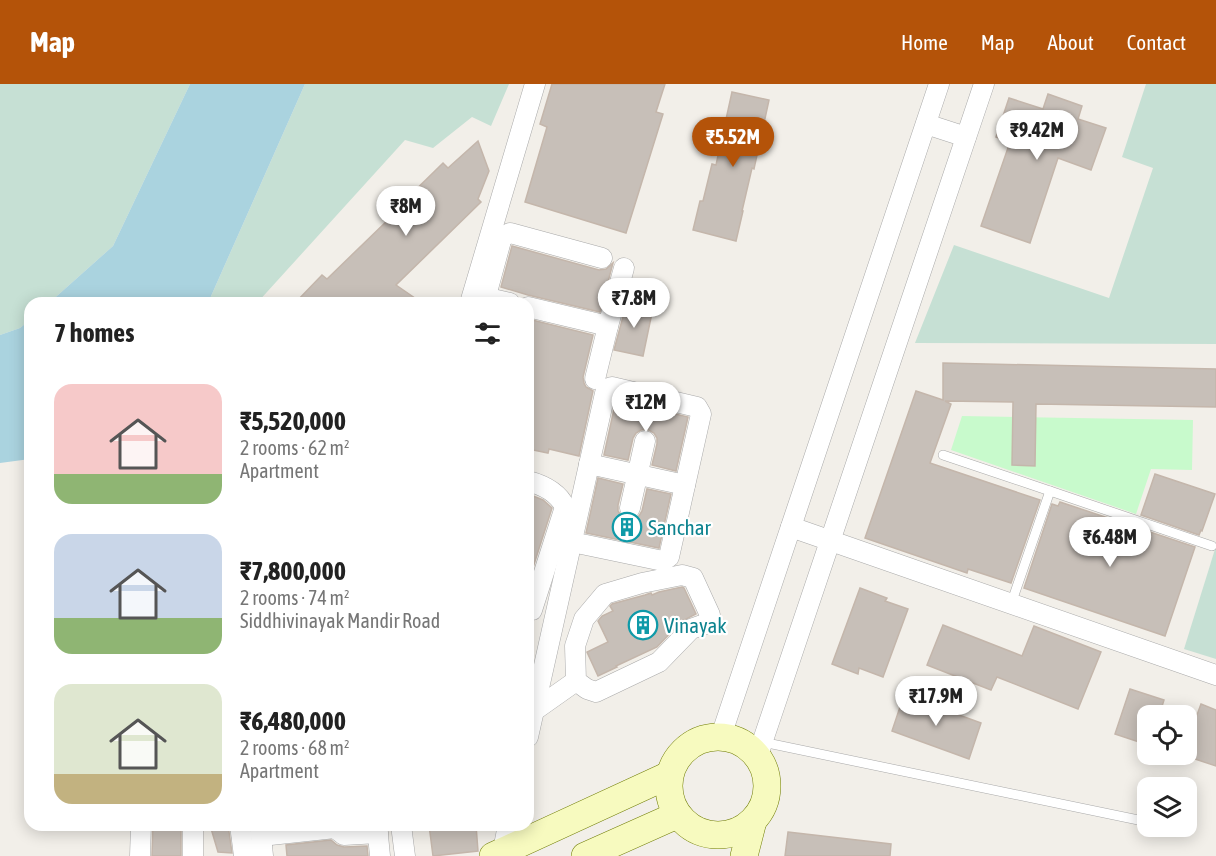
<!DOCTYPE html>
<html lang="en">
<head>
<meta charset="utf-8">
<style>
	:root { --surface:#fff; --page:#f2f2f2; --text:#222; --muted:#767676; --accent:#b45309 }
	body { margin:0; font-family:"Asap Condensed",sans-serif; background:var(--page); color:var(--text); height:100vh; display:flex; flex-direction:column; font-size:22px; white-space:nowrap }
	* { box-sizing:border-box; margin:0 }
	p { font-size:20px; color:var(--muted) }
	.icon { flex:none; width:33px; height:33px; fill:none; stroke:currentColor; stroke-width:2; stroke-linecap:round; stroke-linejoin:round }
	.map { position:relative; flex:1; overflow:hidden }
	.panel { position:absolute; left:24px; top:213px; width:510px; height:534px; display:flex; flex-direction:column; background:var(--surface); border-radius:18px; box-shadow:0 3px 15px #0003 }
	.panel>* { flex:none }
	.controls { position:absolute; left:1137px; top:621px; display:grid; gap:12px }
	.controls a { display:grid; place-items:center; width:60px; height:60px; border-radius:12px; background:var(--surface); box-shadow:0 3px 15px #0003; font-size:30px }
	.price { position:absolute; translate:-50% -51px; padding:0 14px; border-radius:21px; background:#fff; color:#222; font-size:20px; line-height:39px; filter:drop-shadow(0 2px 3px #0008) }
	.price::after { content:''; position:absolute; left:50%; top:36px; width:18px; height:14px; margin-left:-9px; background:inherit; clip-path:polygon(0 0,100% 0,50% 100%) }
	.price.on { background:var(--accent); color:#fff }
	ul { padding:0; list-style:none }
	li { display:flex; align-items:center; gap:18px; height:150px; padding:0 30px }
	li span { display:grid; place-items:center; flex:none; width:168px; height:120px; border-radius:18px; color:#555 }
	li>.icon { margin-inline-start:auto }
	span .icon { width:72px; height:72px; fill:#fffc; stroke-width:1 }
	li b { font-size:26px }
	h2 { display:flex; justify-content:space-between; align-items:center; height:72px; padding:0 30px; font-size:26px }
	header { display:flex; align-items:center; gap:36px; box-sizing:border-box; height:84px; padding:0 30px; background:var(--accent); color:#fff }
	header strong { font-size:28px }
	nav { display:flex; gap:33px; margin-inline-start:auto; font-size:21px }
	.map>svg:first-child { display:block }
</style>
</head>
<body>
<header>
<strong>Map</strong>
<nav><a>Home</a><a>Map</a><a>About</a><a>Contact</a></nav>
</header>
<div class="map">
<svg width="1216" height="772" viewBox="0 0 1216 772">
	<rect width="100%" height="100%" fill="#f2efe9"/>
	<!-- wetland -->
	<g fill="#c6e0d4">
		<path d="M0 0H190L113 162 49 219H30V236L20 244 0 251Z"/>
		<path d="M305 0H509L491 42 472 33 433 64 405 56 257 219H208Z"/>
		<path d="M1146 0H1216V260L915 259 954 161 1109 214 1153 84 1122 73Z"/>
		<path d="M1216 462V575L1184 565Z"/>
	</g>
	<!-- park -->
	<path fill="#c8facc" d="M962 332 1193 336 1192 386 1151 385 1136 430 951 366Z"/>
	<!-- water -->
	<g fill="#aad3df">
		<path d="M190 0H305L208 219H49L113 162Z"/>
		<path d="M30 236V375L0 379V251L20 244Z"/>
	</g>
	<!-- building -->
	<g fill="#c7bfb8" stroke="#c4b6ab" stroke-width="1.5">
		<path d="M552 0H665L656 28 663 30 626 149 525 118 547 43 540 40Z"/>
		<path d="M732 8 769 16 754 85 752 84 742 127H743L736 157 693 146 700 117H703L712 80 716 81Z"/>
		<path d="M1048 10 1082 22 1078 35 1106 44 1091 86 1058 74 1030 159 981 142 1010 58 996 53 1009 14 1043 25Z"/>
		<path d="M478 57 489 87 478 115 481 118 396 201 422 219H295L322 191 327 195 391 133 390 131 443 79 448 84Z"/>
		<path d="M512 162 599 186 606 185 613 179 600 228 528 211 501 203Z"/>
		<path d="M627 218 653 224 643 272 614 266Z"/>
		<path d="M528 235 593 251 583 293 584 299 586 303 593 307 579 372 549 365 548 369 528 365Z"/>
		<path d="M943 279 1216 285V323L1036 320 1035 382 1012 381 1013 318 945 317 951 320 930 379 1040 416 1011 499 968 485 967 489 865 454 916 307 943 316Z"/>
		<path d="M616 316 688 333 676 387 652 381 657 360V354L654 349 647 345 641 346 636 349 633 354 628 376 604 371Z"/>
		<path d="M1155 390 1215 410 1202 447 1201 446 1199 451 1141 431Z"/>
		<path d="M598 394 623 400 618 421V427L622 433 628 436 634 435 639 432 642 427 647 405 671 410 659 464 586 449Z"/>
		<path d="M528 410 543 416 552 424 528 499Z"/>
		<path d="M1060 418 1195 463 1165 552 1024 504 1052 420 1058 422Z"/>
		<path d="M682 503 684 504 696 530 682 537 657 563 616 582 617 583 598 592 587 568 608 558 598 537 602 532 613 527 610 522 612 520 645 511 651 509 652 511 659 508Z"/>
		<path d="M860 504 887 514 885 517 908 525 883 593 859 584 858 590 832 580Z"/>
		<path d="M943 541 1022 572 1034 542 1101 568 1078 625 997 593 991 606 927 581Z"/>
		<path d="M1130 605 1164 616 1159 632H1148V661L1115 650Z"/>
		<path d="M904 611 981 639 969 675 892 647Z"/>
		<path d="M1201 620 1216 626V682L1183 671 1186 670V661Z"/>
		<path d="M153 741H181V772H152Z"/>
		<path d="M210 741H228L232 769 218 768Z"/>
		<path d="M429 741H476L478 767 433 772Z"/>
		<path d="M788 748 891 760 890 772H785Z"/>
		<path d="M331 756 337 761 344 763 367 762 368 772H287L286 761Z"/>
	</g>
	<g fill="none" stroke-linecap="round" stroke-linejoin="round">
		<!-- lane casing -->
		<g stroke="#a9a9a9" stroke-width="10">
			<g id="lane">
				<path d="M943 371 1050 407"/>
				<path d="M1011 520 1050 407 1212 462"/>
				<path d="M762 658 1148 738"/>
				<path d="M1171 742 1182 745"/>
			</g>
		</g>
		<!-- street casing -->
		<g stroke="#a9a9a9" stroke-width="21">
			<g id="street">
				<path d="M926 40 966 53"/>
				<path d="M475 211 510 219"/>
				<path d="M470 219 535 0"/>
				<path d="M484 219 502 153 510 149 602 174"/>
				<path d="M528 223 608 242 595 295"/>
				<path d="M608 242 624 184"/>
				<path d="M589 380 685 401"/>
				<path d="M528 397C543 401 558 408 565 423L532 526H528"/>
				<path d="M630 424 645 357"/>
				<path d="M791 443 1216 591"/>
				<path d="M535 626 576 597 575 562 584 535 605 510 642 499 682 491 693 494 710 531 708 539 691 545 659 578 596 608 587 605 576 597"/>
				<path d="M721 652 939 0"/>
				<path d="M528 653 606 305 612 303 697 323 701 330 669 473 663 477 572 458"/>
				<path d="M758 671 984 0"/>
				<path d="M193 741V772"/>
				<path d="M240 741 244 772"/>
				<path d="M260 741 263 772"/>
				<path d="M377 741 380 772"/>
				<path d="M401 741 405 772"/>
				<path d="M335 744 344 751 378 749"/>
				<path d="M261 752 335 744 336 741"/>
				<path d="M503 767 508 741"/>
				<path d="M140 772 141 741"/>
			</g>
		</g>
		<!-- secondary casing -->
		<g stroke="#707d05" stroke-width="28">
			<g id="secondary">
				<circle cx="718" cy="702" r="49"/>
				<path d="M493 772 669 691"/>
				<path d="M585 772 677 731"/>
				<path d="M744 772 753 737"/>
			</g>
		</g>
		<!-- lane -->
		<use href="#lane" stroke="#fff" stroke-width="9"/>
		<!-- street -->
		<use href="#street" stroke="#fff" stroke-width="20"/>
		<!-- secondary -->
		<use href="#secondary" stroke="#f7fabf" stroke-width="27"/>
	</g>
	<!-- icons -->
	<defs>
		<g id="building-ring" transform="scale(1.5)"><circle r="9.5" fill="#fff" stroke="#0f9aa8" stroke-width="1.5"/><path d="M-4-6H4V6H1V3H-1V6H-4ZM-2.5-4.3h1.7v1.8h-1.7ZM.8-4.3h1.7v1.8H.8ZM-2.5-1h1.7V.8h-1.7ZM.8-1h1.7V.8H.8Z" fill="#0f9aa8"/></g>
	</defs>
	<g fill-rule="evenodd">
		<use href="#building-ring" x="627" y="443"/>
		<use href="#building-ring" x="643" y="541"/>
	</g>
	<g text-anchor="middle" dominant-baseline="central" stroke-width="4.5" stroke-linejoin="round" paint-order="stroke">
		<!-- culture labels -->
		<g font-size="21" fill="#0d838f" stroke="#fff" text-anchor="start">
			<text x="648" y="443">Sanchar</text>
			<text x="664" y="541">Vinayak</text>
		</g>
	</g>
</svg>
<div class="controls">
<a><svg class="icon" aria-label="locate" viewBox="0 0 24 24"><circle cx="12" cy="12" r="6"/><path d="M12 2v4M12 18v4M2 12h4M18 12h4"/></svg></a>
<a><svg class="icon" aria-label="layers" viewBox="0 0 24 24"><path d="M12 4l9 5-9 5-9-5zM3 14l9 5 9-5"/></svg></a>
</div>
<b class="price" style="left:1037px;top:77px">₹9.42M</b>
<b class="price on" style="left:733px;top:84px">₹5.52M</b>
<b class="price" style="left:406px;top:153px">₹8M</b>
<b class="price" style="left:634px;top:245px">₹7.8M</b>
<b class="price" style="left:646px;top:349px">₹12M</b>
<b class="price" style="left:1110px;top:484px">₹6.48M</b>
<b class="price" style="left:936px;top:643px">₹17.9M</b>
<section class="panel">
<h2>7 homes<svg class="icon" aria-label="filters" viewBox="0 0 24 24"><path d="M4 7h16M4 17h16"/><circle cx="9" cy="7" r="2"/><circle cx="15" cy="17" r="2"/></svg></h2>
<ul>
<li><span style="background:linear-gradient(#f6c9c9 75%,#8fb573 0)"><svg class="icon" aria-label="home" viewBox="0 0 24 24"><path d="M3 11l9-7 9 7M6 9v11h12V9"/></svg></span><div><b>₹5,520,000</b><p>2 rooms · 62 m²</p><p>Apartment</p></div></li>
<li><span style="background:linear-gradient(#c9d6e8 70%,#8fb573 0)"><svg class="icon" aria-label="home" viewBox="0 0 24 24"><path d="M3 11l9-7 9 7M6 9v11h12V9"/></svg></span><div><b>₹7,800,000</b><p>2 rooms · 74 m²</p><p>Siddhivinayak Mandir Road</p></div></li>
<li><span style="background:linear-gradient(#dfe7d0 75%,#c2b280 0)"><svg class="icon" aria-label="home" viewBox="0 0 24 24"><path d="M3 11l9-7 9 7M6 9v11h12V9"/></svg></span><div><b>₹6,480,000</b><p>2 rooms · 68 m²</p><p>Apartment</p></div></li>
</ul>
</section>
</div>
</body>
</html>
